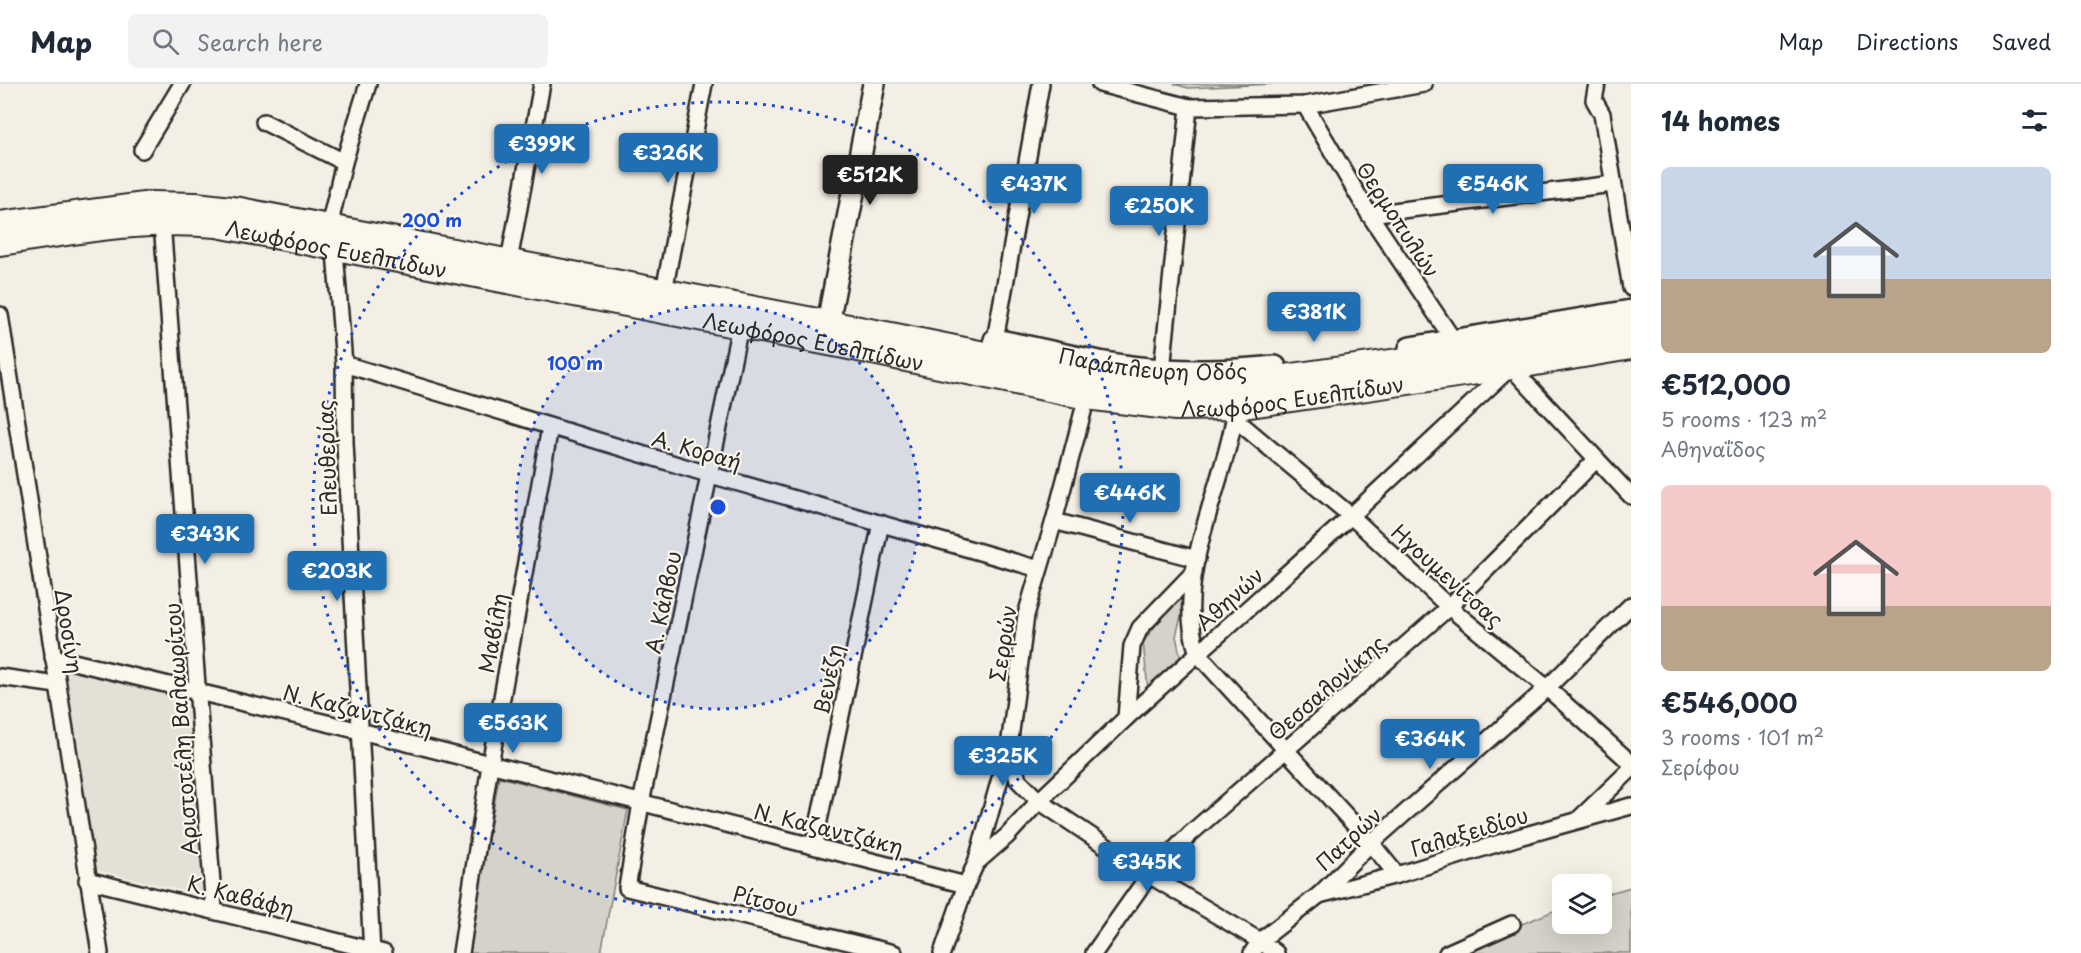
<!DOCTYPE html>
<html lang="en">
<head>
<meta charset="utf-8">
<style>
	:root { --surface:#fff; --page:#f2f2f3; --text:#1f2937; --muted:#747a83; --line:#e0e1e3; --accent:#1f6fb2 }
	body { margin:0; font-family:"Playpen Sans",sans-serif; background:var(--page); color:var(--text); height:100vh; display:flex; flex-direction:column; font-size:22px; white-space:nowrap }
	* { box-sizing:border-box; margin:0 }
	p { font-size:20px; color:var(--muted) }
	.icon { flex:none; width:33px; height:33px; fill:none; stroke:currentColor; stroke-width:2; stroke-linecap:round; stroke-linejoin:round }
	.map { position:relative; flex:1; overflow:hidden }
	.sheet { display:flex; flex-direction:column; background:var(--surface); width:450px }
	.sheet>* { flex:none }
	.buttons { position:absolute; left:1552px; top:790px; display:grid; gap:12px }
	.buttons a { display:grid; place-items:center; width:60px; height:60px; border-radius:9px; background:var(--surface); box-shadow:0 6px 24px #0002; font-size:30px }
	.price { position:absolute; translate:-50% -51px; padding:0 14px; border-radius:6px; background:var(--accent); color:#fff; font-size:20px; line-height:39px; filter:drop-shadow(0 2px 3px #0008) }
	.price::after { content:''; position:absolute; left:50%; top:36px; width:18px; height:14px; margin-left:-9px; background:inherit; clip-path:polygon(0 0,100% 0,50% 100%) }
	.price.active { background:#222; color:#fff }
	ul { padding:0; list-style:none }
	li { display:grid; align-content:center; gap:12px; height:318px; padding:0 30px }
	li span { display:grid; place-items:center; height:186px; border-radius:9px; color:#555 }
	li>.icon { margin-inline-start:auto }
	span .icon { width:108px; height:108px; fill:#fffc; stroke-width:1 }
	li b { font-size:26px }
	h2 { display:flex; justify-content:space-between; align-items:center; height:72px; padding:0 30px; font-size:26px }
	header { display:flex; align-items:center; gap:36px; box-sizing:border-box; height:84px; padding:0 30px; background:var(--surface); border-bottom:2px solid var(--line) }
	header strong { font-size:28px }
	nav { display:flex; gap:33px; margin-inline-start:auto; font-size:21px }
	.search { width:420px; height:54px; background:var(--page); display:flex; align-items:center; gap:15px; box-sizing:border-box; padding:0 21px; border-radius:9px; color:var(--muted); font-size:22px }
	main { display:flex; flex:1; min-height:0 }
	.map>svg:first-child { display:block }
</style>
</head>
<body>
<header>
<strong>Map</strong>
<div class="search"><svg class="icon" aria-label="search" viewBox="0 0 24 24"><circle cx="10" cy="10" r="6"/><path d="M15 15l6 6"/></svg>Search here</div>
<nav><a>Map</a><a>Directions</a><a>Saved</a></nav>
</header>
<main>
<div class="map">
<svg width="1631" height="869" viewBox="0 0 1631 869">
	<rect width="100%" height="100%" fill="#f3efe4"/>
	<filter id="ink" filterUnits="userSpaceOnUse"><feTurbulence type="fractalNoise" baseFrequency=".0167" numOctaves="2"/><feDisplacementMap in="SourceGraphic" scale="12" xChannelSelector="R" yChannelSelector="G"/><feConvolveMatrix kernelMatrix="1 2 1 2 8 2 1 2 1" color-interpolation-filters="sRGB"/></filter>
	<g filter="url(#ink)">
		<!-- built -->
		<path fill="#e4e0d6" d="M65 582 170 607 187 625 206 812 97 786Z"/>
		<!-- green -->
		<g fill="#d5d2c9" stroke="#807e7a" stroke-width="1.5">
			<path d="M1174 0H1273L1188 4Z"/>
			<path d="M1190 496 1176 552 1181 576 1148 606 1143 558Z"/>
			<path d="M499 693 628 726 601 869H468Z"/>
			<path d="M1631 803V869H1452L1563 823V840H1602V811Z"/>
		</g>
		<g fill="none" stroke-linecap="round" stroke-linejoin="round">
			<!-- street casing -->
			<g stroke="#2b2b2b" stroke-width="20">
				<g id="street">
					<path d="M368 0 344 78 332 130 344 280 345 359 372 869"/>
					<path d="M1100 0 1189 23 1305 21 1424 0"/>
					<path d="M1597 0 1594 16 1602 30 1631 204"/>
					<path d="M1305 21 1369 130 1458 263"/>
					<path d="M264 38 344 78"/>
					<path d="M142 66 182 0"/>
					<path d="M1369 130 1613 100"/>
					<path d="M162 138 214 826"/>
					<path d="M509 177 542 0"/>
					<path d="M664 207 704 0"/>
					<path d="M0 231 100 869"/>
					<path d="M740 242 641 719 627 804 894 869"/>
					<path d="M995 256 1041 0"/>
					<path d="M344 280 711 391 1039 485"/>
					<path d="M1162 286 1189 23"/>
					<path d="M1236 323C1226 401 1171 493 1198 570L1371 759 1397 791"/>
					<path d="M1235 335 1351 432 1449 523 1547 604 1631 679"/>
					<path d="M1054 437 1197 475"/>
					<path d="M53 573 360 647 966 801"/>
					<path d="M0 593 57 601"/>
					<path d="M1126 634 1132 562 1140 544 1194 488"/>
					<path d="M1009 663 1018 696 1039 717 1149 791 1260 857 1276 869"/>
					<path d="M1580 734 1631 685"/>
					<path d="M814 761 881 439"/>
					<path d="M976 779 1007 752 1039 717 1126 634 1351 432 1511 283 1631 412"/>
					<path d="M87 796 384 869"/>
					<path d="M1319 811 1397 791 1522 752 1631 722"/>
					<path d="M461 869 490 681 550 343"/>
					<path d="M942 869 966 801 976 779 1009 663 1026 531 1054 437 1089 305"/>
					<path d="M1094 869 1149 791 1190 750 1449 523 1596 376"/>
					<path d="M1252 869 1260 857 1319 811 1371 759 1547 604 1631 521"/>
					<path d="M1447 869 1512 840"/>
				</g>
			</g>
			<!-- secondary casing -->
			<g stroke="#2b2b2b" stroke-width="26">
				<g id="secondary">
					<path d="M828 256 831 223 874 0"/>
					<path d="M1410 264 1631 227"/>
					<path id="s1" d="M991 271 995 256C1050 267 1107 283 1164 286 1200 288 1238 287 1275 283"/>
				</g>
			</g>
			<!-- primary casing -->
			<g stroke="#2b2b2b" stroke-width="28">
				<g id="primary">
					<path d="M0 140 152 120 196 121 240 126 896 252 1092 292 1175 303H1204L1235 300 1462 268 1631 241"/>
					<path id="s2" d="M0 159C73 148 144 134 217 141L844 262 1087 313 1176 324 1236 323 1511 283 1631 263"/>
				</g>
			</g>
			<!-- street -->
			<use href="#street" stroke="#fbf7ec" stroke-width="15"/>
			<!-- secondary -->
			<use href="#secondary" stroke="#fbf7ec" stroke-width="21"/>
			<!-- primary -->
			<use href="#primary" stroke="#fbf7ec" stroke-width="24"/>
		</g>
	</g>
	<!-- distance rings -->
	<circle cx="718" cy="423" r="202" fill="#1d4ed8" fill-opacity=".12"/>
	<g fill="none" stroke="#1d4ed8" stroke-width="3" stroke-dasharray="3 6">
		<circle cx="718" cy="423" r="202"/>
		<circle cx="718" cy="423" r="405"/>
	</g>
	<g text-anchor="middle" dominant-baseline="central" stroke-width="4.5" stroke-linejoin="round" paint-order="stroke">
		<!-- street labels -->
		<g font-size="21" fill="#2b2b2b" stroke="#fbf7ec">
			<text transform="translate(1399 135) rotate(57)">Θερμοπυλών</text>
			<text stroke="none"><textPath href="#s2" startOffset="340">Λεωφόρος Ευελπίδων</textPath></text>
			<text stroke="none"><textPath href="#s2" startOffset="826">Λεωφόρος Ευελπίδων</textPath></text>
			<text stroke="none"><textPath href="#s1" startOffset="176">Παράπλευρη Οδός</textPath></text>
			<text stroke="none"><textPath href="#s2" startOffset="1312">Λεωφόρος Ευελπίδων</textPath></text>
			<text transform="translate(697 365) rotate(16)">Α. Κοραή</text>
			<text transform="translate(326 374) rotate(-92)">Ελευθερίας</text>
			<text transform="translate(1448 491) rotate(42)">Ηγουμενίτσας</text>
			<text transform="translate(1229 514) rotate(-42)">Αθηνών</text>
			<text transform="translate(662 518) rotate(-78)">A. Κάλβου</text>
			<text transform="translate(70 547) rotate(81)">Δροσίνη</text>
			<text transform="translate(492 549) rotate(-80)">Μαβίλη</text>
			<text transform="translate(1002 559) rotate(-81)">Σερρών</text>
			<text transform="translate(827 595) rotate(-78)">Βενέζη</text>
			<text transform="translate(1326 603) rotate(-41)">Θεσσαλονίκης</text>
			<text transform="translate(358 625) rotate(14)">Ν. Καζαντζάκη</text>
			<text transform="translate(180 645) rotate(-94)">Αριστοτέλη Βαλαωρίτου</text>
			<text transform="translate(829 744) rotate(14)">Ν. Καζαντζάκη</text>
			<text transform="translate(1469 747) rotate(-17)">Γαλαξειδίου</text>
			<text transform="translate(1348 754) rotate(-43)">Πατρών</text>
			<text transform="translate(241 811) rotate(14)">Κ. Καβάφη</text>
			<text transform="translate(766 816) rotate(14)">Ρίτσου</text>
		</g>
	</g>
	<circle cx="718" cy="423" r="9" fill="#1d4ed8" stroke="#fbf7ec" stroke-width="3"/>
	<g font-size="18" text-anchor="middle" font-weight="bold" fill="#1d4ed8" stroke="#fbf7ec" stroke-width="4.5" stroke-linejoin="round" paint-order="stroke">
		<text x="432" y="143">200 m</text>
		<text x="575" y="286">100 m</text>
	</g>
</svg>
<div class="buttons">
<a><svg class="icon" aria-label="layers" viewBox="0 0 24 24"><path d="M12 4l9 5-9 5-9-5zM3 14l9 5 9-5"/></svg></a>
</div>
<b class="price" style="left:542px;top:91px">€399K</b>
<b class="price" style="left:668px;top:100px">€326K</b>
<b class="price active" style="left:870px;top:122px">€512K</b>
<b class="price" style="left:1034px;top:131px">€437K</b>
<b class="price" style="left:1493px;top:131px">€546K</b>
<b class="price" style="left:1159px;top:153px">€250K</b>
<b class="price" style="left:1314px;top:259px">€381K</b>
<b class="price" style="left:1130px;top:440px">€446K</b>
<b class="price" style="left:205px;top:481px">€343K</b>
<b class="price" style="left:337px;top:518px">€203K</b>
<b class="price" style="left:513px;top:670px">€563K</b>
<b class="price" style="left:1430px;top:686px">€364K</b>
<b class="price" style="left:1003px;top:703px">€325K</b>
<b class="price" style="left:1147px;top:809px">€345K</b>
</div>
<section class="sheet">
<h2>14 homes<svg class="icon" aria-label="filters" viewBox="0 0 24 24"><path d="M4 7h16M4 17h16"/><circle cx="9" cy="7" r="2"/><circle cx="15" cy="17" r="2"/></svg></h2>
<ul>
<li><span style="background:linear-gradient(#c9d6e8 60%,#b9a48a 0)"><svg class="icon" aria-label="home" viewBox="0 0 24 24"><path d="M3 11l9-7 9 7M6 9v11h12V9"/></svg></span><div><b>€512,000</b><p>5 rooms · 123 m²</p><p>Αθηναΐδος</p></div></li>
<li><span style="background:linear-gradient(#f6c9c9 65%,#b9a48a 0)"><svg class="icon" aria-label="home" viewBox="0 0 24 24"><path d="M3 11l9-7 9 7M6 9v11h12V9"/></svg></span><div><b>€546,000</b><p>3 rooms · 101 m²</p><p>Σερίφου</p></div></li>
</ul>
</section>
</main>
</body>
</html>
